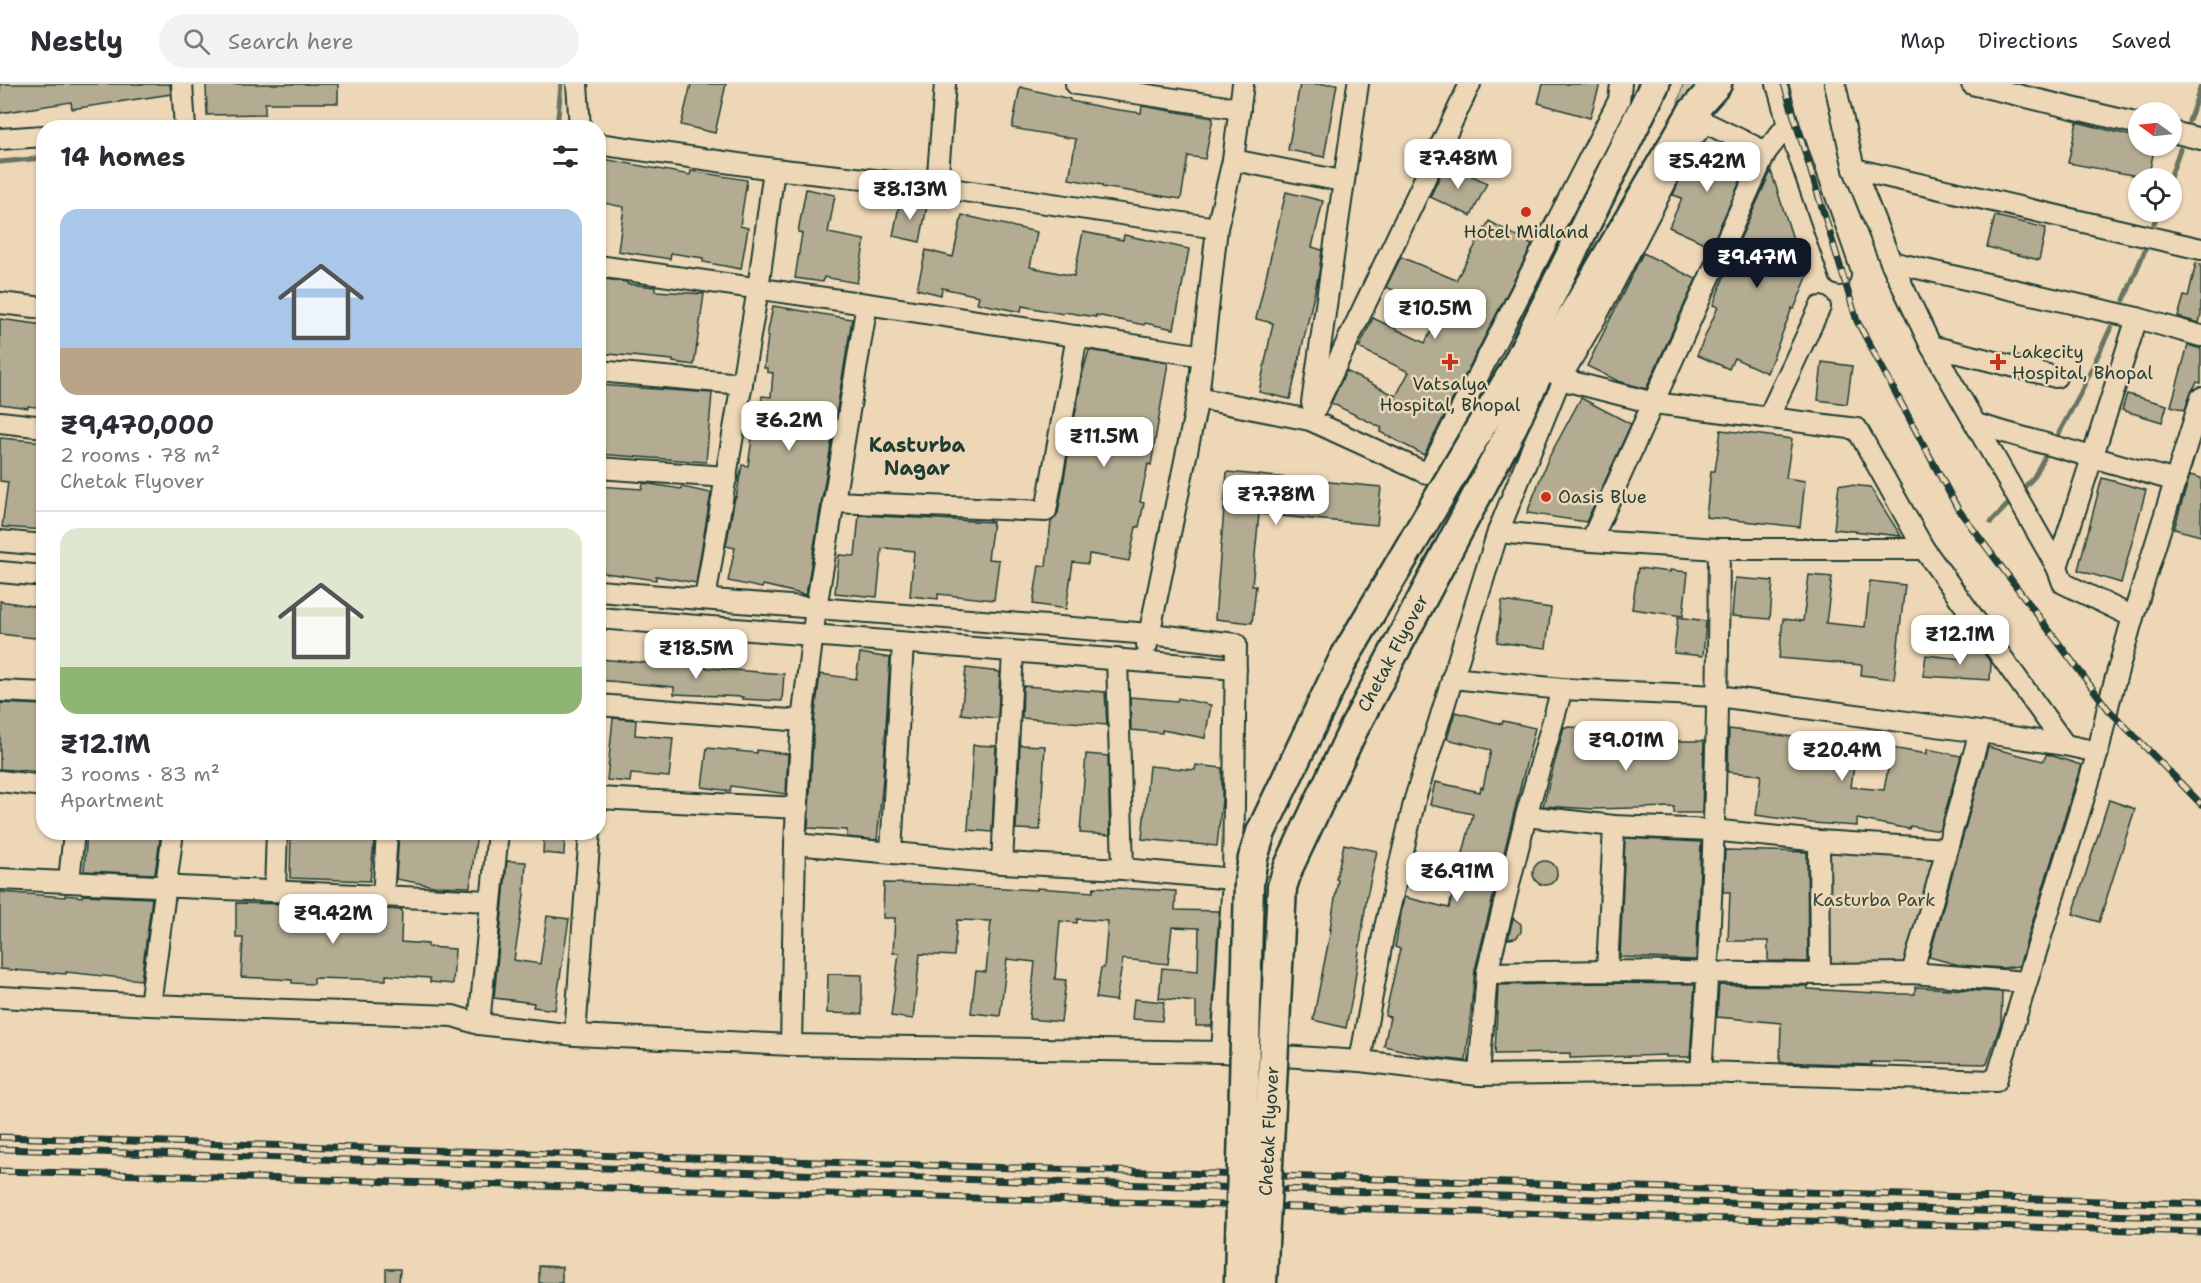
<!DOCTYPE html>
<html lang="en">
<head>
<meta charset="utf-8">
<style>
	:root { --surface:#fff; --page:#f2f2f3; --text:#2b2b33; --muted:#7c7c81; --line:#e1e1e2; --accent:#111827 }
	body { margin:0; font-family:"Shantell Sans",sans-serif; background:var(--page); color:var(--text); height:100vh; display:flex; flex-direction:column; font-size:22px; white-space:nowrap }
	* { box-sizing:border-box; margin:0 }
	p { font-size:20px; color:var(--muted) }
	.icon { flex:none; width:33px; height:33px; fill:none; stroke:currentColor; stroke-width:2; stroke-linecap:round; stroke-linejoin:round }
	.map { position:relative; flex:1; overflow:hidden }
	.side { position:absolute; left:36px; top:36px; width:570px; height:720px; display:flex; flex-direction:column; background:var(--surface); border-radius:24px; box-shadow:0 2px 4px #0004 }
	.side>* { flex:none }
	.needle { width:39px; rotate:285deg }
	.fabs { position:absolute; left:2128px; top:18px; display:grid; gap:12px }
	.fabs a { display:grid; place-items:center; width:54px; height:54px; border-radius:50%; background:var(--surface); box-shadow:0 2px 4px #0004; font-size:30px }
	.price { position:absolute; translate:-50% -51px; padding:0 14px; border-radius:12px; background:#fff; color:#222; font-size:20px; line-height:39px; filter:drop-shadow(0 2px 3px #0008) }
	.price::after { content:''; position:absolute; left:50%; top:36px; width:18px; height:14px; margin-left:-9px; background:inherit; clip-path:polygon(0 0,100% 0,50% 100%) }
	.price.on { background:var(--accent); color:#fff }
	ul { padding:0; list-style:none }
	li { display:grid; align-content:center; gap:12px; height:318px; padding:0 24px }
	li+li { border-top:2px solid var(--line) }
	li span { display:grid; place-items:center; height:186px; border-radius:18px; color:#555 }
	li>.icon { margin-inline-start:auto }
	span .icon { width:108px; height:108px; fill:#fffc; stroke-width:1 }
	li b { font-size:26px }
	h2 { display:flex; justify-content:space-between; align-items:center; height:72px; padding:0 24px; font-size:26px }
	header { display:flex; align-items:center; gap:36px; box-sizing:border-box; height:84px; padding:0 30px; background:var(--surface); border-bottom:2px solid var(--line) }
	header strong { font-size:28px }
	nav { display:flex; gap:33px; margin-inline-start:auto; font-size:21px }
	.search { width:420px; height:54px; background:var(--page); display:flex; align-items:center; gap:15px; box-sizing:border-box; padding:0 21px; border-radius:33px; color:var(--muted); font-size:22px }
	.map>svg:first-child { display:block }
</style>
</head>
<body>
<header>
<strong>Nestly</strong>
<div class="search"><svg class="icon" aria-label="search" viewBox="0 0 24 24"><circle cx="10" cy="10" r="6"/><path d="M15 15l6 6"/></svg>Search here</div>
<nav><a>Map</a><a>Directions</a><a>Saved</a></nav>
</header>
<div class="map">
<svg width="2201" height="1199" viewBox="0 0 2201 1199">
	<rect width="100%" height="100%" fill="#edd7b6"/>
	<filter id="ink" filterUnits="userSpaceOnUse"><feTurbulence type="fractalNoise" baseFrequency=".0167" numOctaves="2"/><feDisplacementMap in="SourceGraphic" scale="12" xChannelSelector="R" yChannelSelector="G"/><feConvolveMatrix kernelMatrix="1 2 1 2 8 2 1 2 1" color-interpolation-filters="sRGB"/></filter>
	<g filter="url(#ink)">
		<!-- green -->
		<g fill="#cbbea1" stroke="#757e6a" stroke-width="1.5">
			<path d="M1683 0H1702L1684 23 1676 27Z"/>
			<path d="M1828 766 1933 774 1906 880 1830 879Z"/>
		</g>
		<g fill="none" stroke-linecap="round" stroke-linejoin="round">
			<!-- stream -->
			<g stroke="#697563" stroke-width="5">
				<path d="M2189 37 2201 2"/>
				<path d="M557 44 561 0"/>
				<path d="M0 78 44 74"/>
				<path d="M2170 94 2180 65"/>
				<path d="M2154 139 2158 128"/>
				<path d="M2124 216 2145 166"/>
				<path d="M2059 349 2080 310 2111 243"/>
				<path d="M2019 409 2034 393 2044 374"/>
				<path d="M1991 438 2013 415"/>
			</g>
		</g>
		<!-- building -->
		<g fill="#b4ac92" stroke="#1f3d34" stroke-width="1.5">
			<path d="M0 0H170L171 10 72 25 71 18 0 29Z"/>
			<path d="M206 0H338V19H265V30L207 31Z"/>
			<path d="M691 0H726L715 49 681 41Z"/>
			<path d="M1300 0H1337L1324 73 1288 66Z"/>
			<path d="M1543 0H1600L1590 34 1538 19Z"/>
			<path d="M1020 3 1070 15V17L1112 25 1141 29 1142 22 1213 34 1205 75 1188 72 1181 115 1102 103V101L1069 95 1076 55 1012 44Z"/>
			<path d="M2077 38 2139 54V62H2155L2148 94 2068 79Z"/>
			<path d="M1704 58 1749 78 1711 162 1669 143 1682 114 1673 111 1684 86 1688 87 1697 66Z"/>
			<path d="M598 74 690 91 691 87 747 96 740 142 748 144 741 185 703 178V174L671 169 670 175 618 167 624 123 598 118Z"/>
			<path d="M1446 79 1487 99 1471 132 1430 113Z"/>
			<path d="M1771 87 1802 183 1810 186 1794 225 1792 224 1767 289 1734 274 1729 285 1697 271 1718 223 1713 221 1731 175Z"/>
			<path d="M806 105 835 111 828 149 865 156 857 199 824 193 823 198 795 194 802 149 798 148Z"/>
			<path d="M1286 108 1323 117 1312 163 1322 166 1319 189 1290 315 1259 308 1273 239 1256 235Z"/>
			<path d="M900 117 927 122 920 158 893 152Z"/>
			<path d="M962 131 1037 148 1030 183 1074 192 1083 148 1123 156 1124 151 1189 165 1174 245 1145 239 1144 241 1096 231V233L1064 228 1063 230 1022 222 1021 228 977 219 979 212 942 204 941 211 917 205 926 166 953 173Z"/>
			<path d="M1995 132 2046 144 2039 176 1987 163Z"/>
			<path d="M1489 137 1532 161 1424 371 1380 348 1382 344 1331 319 1346 287 1396 312 1409 288 1359 264 1373 234 1425 259 1441 227 1386 203 1401 173 1456 196Z"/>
			<path d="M1643 169 1696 195 1646 305 1618 297 1587 282Z"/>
			<path d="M2196 179 2201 180V231L2199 239 2178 233 2184 212 2188 213Z"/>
			<path d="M598 194 627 198V200L655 203V207L704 210 694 281 673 278V276L598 269Z"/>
			<path d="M773 222 852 235 806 511 763 501 762 504 728 497 735 464 726 462 735 413 736 414 742 381 748 382 757 320H761L762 312 771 313 773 289 767 288V284H764L768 252H767Z"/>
			<path d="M0 235 44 241V324L28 322V324L0 320Z"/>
			<path d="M2188 261 2201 265V299L2197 298 2190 310 2185 326 2171 322Z"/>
			<path d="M1089 266 1168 279 1151 381 1148 380 1140 418 1144 419 1139 443H1136L1129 477 1089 470 1088 480 1073 478 1066 525 1033 520 1039 481 1046 482 1051 438 1058 429 1082 291Z"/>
			<path d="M1822 278 1852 282 1847 320 1818 316Z"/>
			<path d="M598 301 712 309 706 378 598 370Z"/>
			<path d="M2127 310 2167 321 2162 338 2122 326Z"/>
			<path d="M1581 314 1631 340 1596 417 1586 438 1527 429 1548 375Z"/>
			<path d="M1721 346 1792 355 1786 394 1805 397 1800 443 1706 433 1711 387H1715Z"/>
			<path d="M0 354 44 358V446L2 443 8 398 0 397Z"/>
			<path d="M1227 388 1381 403 1377 441 1259 430 1252 502H1256L1252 539 1215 535Z"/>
			<path d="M2190 391 2201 394V452L2174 445Z"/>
			<path d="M2102 394 2146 406 2121 499 2078 486Z"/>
			<path d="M643 399 681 405 682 403 711 409 696 499 656 492V496L598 488 601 441H598V402L642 405Z"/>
			<path d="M1839 400 1870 403 1901 452 1834 445Z"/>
			<path d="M859 431 993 438 988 475 999 476 994 516 938 510V515L910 512 914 467 886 464 882 465 877 513 835 509 839 471 855 472Z"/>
			<path d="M1638 484 1670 488V486L1688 488 1683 532 1632 525Z"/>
			<path d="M1809 491 1832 493 1826 539 1865 543 1870 497 1905 501 1894 595 1861 591 1862 581 1779 574 1783 535 1803 537Z"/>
			<path d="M1735 494 1773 497 1770 535 1732 532Z"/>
			<path d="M0 517 44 524V555L0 550Z"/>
			<path d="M1502 517 1551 524 1546 564 1497 558Z"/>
			<path d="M1678 533 1706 537 1703 572 1674 569Z"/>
			<path d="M1964 564 1982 566 1991 579 1990 596 1923 592 1926 571 1963 575Z"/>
			<path d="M860 569 890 574 883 695 877 756 847 753V746L808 744 814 638 820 590 856 595Z"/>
			<path d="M598 575 784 590 782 617 742 615 743 613 674 610V603L598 596Z"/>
			<path d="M966 584 1000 588 998 632 995 634 961 630Z"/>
			<path d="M1023 602 1105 608 1107 641 1022 634Z"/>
			<path d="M1130 613 1177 617 1178 614 1211 621 1205 654 1162 646V649L1131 646Z"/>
			<path d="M0 619 44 621V688L0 685Z"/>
			<path d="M1455 628 1502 640 1503 637 1535 644 1475 886 1466 977 1431 973 1384 962 1390 933 1385 932 1400 865 1395 863 1404 813 1449 824 1473 730 1430 721 1435 698 1480 708 1481 703 1483 704 1491 666 1447 655Z"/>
			<path d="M613 634 636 636 635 651 673 654 669 693 631 690 630 698 607 696Z"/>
			<path d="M1564 643 1604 644V648L1663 649V657H1704L1702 729H1674V723L1592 725 1543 722Z"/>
			<path d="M1729 645 1857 661 1851 703 1884 706 1892 664 1927 670V665L1961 672 1940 747 1910 742 1909 745 1857 735V742L1812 739 1756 731 1761 691 1728 688Z"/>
			<path d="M973 661 996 662 992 748 968 746Z"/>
			<path d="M1020 661 1045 662 1040 746 1016 745Z"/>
			<path d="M1988 663 2043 677 2047 670 2081 681 2019 882 2003 884 1959 881 1929 873Z"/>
			<path d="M707 664 757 669V666L788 670 786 710 731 702 730 707 702 703Z"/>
			<path d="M1086 670 1108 672 1110 751 1080 749Z"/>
			<path d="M1196 681 1222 684V716L1217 762 1142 755 1149 682 1195 686Z"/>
			<path d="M2109 716 2135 725 2099 838 2073 830Z"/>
			<path d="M87 748H161L155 790 84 787Z"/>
			<path d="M291 748H328V750L370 752V748H375L370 797 290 794Z"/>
			<path d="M399 748H477L470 803 434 802 396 795Z"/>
			<path d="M544 748H565L564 771 543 769Z"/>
			<path d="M1625 754 1701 758 1696 876 1620 873Z"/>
			<path d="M1344 760 1377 767 1367 812 1353 909 1346 944 1313 936 1331 845H1330L1338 796 1336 795Z"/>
			<path d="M1725 766 1807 768 1808 878 1768 877V857H1728L1730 808H1723Z"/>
			<circle cx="1545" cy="789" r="12"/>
			<path d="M507 777 526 778 524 811 514 876 540 880 547 832 569 835 555 926 533 923 534 919 494 914Z"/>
			<path d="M884 799 932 800 1037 806V804L1093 808 1094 803 1176 807 1175 826 1219 827 1212 942H1196V918L1159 914 1162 884 1198 887 1199 844 1172 843 1168 880 1123 875 1116 917 1096 914 1101 884H1104L1108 837 1077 835V839L1060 837 1055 895 1066 896 1061 938 1029 935 1035 878 1007 875 1000 932 971 929 976 887 986 888 991 837 957 836 954 872 920 870 913 935 891 932 899 869H893L895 834H883Z"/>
			<path d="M0 808 65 813V811L82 813 83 811 152 814 141 896 66 888V890L0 885Z"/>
			<path d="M236 819 293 820 402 826 401 858 428 860V863L455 865 453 900 430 898V894L386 891V896L314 894V900L292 899V896L241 893 243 854H236Z"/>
			<path d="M1513 834 1521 840V848L1516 854 1508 855Z"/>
			<path d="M828 890 862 891V930L827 929Z"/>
			<path d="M1607 899 1695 900 1690 973H1666V971L1570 974V969L1495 970 1498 901Z"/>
			<path d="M1719 901 1808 902V905L1892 910H1915V903L2002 908 2001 939 1987 980 1871 978V981L1780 978 1781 939 1717 933Z"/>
			<path d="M1134 915 1164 918 1162 937 1132 935Z"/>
			<path d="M539 1182 562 1183V1199H539Z"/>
			<path d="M386 1185H400L399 1199H386Z"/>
		</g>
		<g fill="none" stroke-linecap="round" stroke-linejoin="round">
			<!-- street casing -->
			<g stroke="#1f3d34" stroke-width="24">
				<g id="street">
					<path d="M182 0 185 44"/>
					<path d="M577 0 580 44"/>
					<path d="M1076 0 1240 25"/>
					<path d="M1777 0 1788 40 1840 191"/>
					<path d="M1835 0 1854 85 1891 178 1931 262 2057 483 2063 499 2133 533 2201 314"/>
					<path d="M1972 0 2139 40"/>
					<path d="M2172 48 2201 55"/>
					<path d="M0 55 44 52"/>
					<path d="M598 60 774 85 937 103 1217 144"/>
					<path d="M1680 69 1683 63 1706 39 1766 68"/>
					<path d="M1233 76 1342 97"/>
					<path d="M1854 85 2201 165"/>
					<path d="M937 103 945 0"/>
					<path d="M1891 178 2137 234 2201 252"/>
					<path d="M598 182 867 220 1204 272"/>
					<path d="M0 219 44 224"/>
					<path d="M1931 262 2056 293"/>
					<path d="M598 287 742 300"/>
					<path d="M1560 295 1654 319 1857 345 1924 465 2065 661"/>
					<path d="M1198 314 1310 336 1428 390 1619 16 1621 0"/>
					<path d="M1312 319 1358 0"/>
					<path d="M1769 332 1820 223"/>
					<path d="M1310 336 1470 0"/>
					<path d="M0 338 44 343"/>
					<path d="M1976 340 2176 397"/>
					<path d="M598 384 727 393"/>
					<path d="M833 418 1046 427 1077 252"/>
					<path d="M1498 448 1591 457 1719 465H1924"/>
					<path d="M0 457 44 461"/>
					<path d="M1591 457 1766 68 1788 40"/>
					<path d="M2057 483 2137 234"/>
					<path d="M0 488 44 492"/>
					<path d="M598 507 1150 550 1236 560 1233 795 1222 968"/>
					<path d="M705 515 758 205 774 85"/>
					<path d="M598 534 1236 585"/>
					<path d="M1147 561 1198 314 1217 144 1233 76 1243 0"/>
					<path d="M1117 574 1123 785"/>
					<path d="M0 607 44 609"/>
					<path d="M598 621 802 637"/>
					<path d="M2098 668 2109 618 2133 533"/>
					<path d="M0 697 44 702"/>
					<path d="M598 714 798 724"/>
					<path d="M1526 732 1614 742 1712 746 1819 757 1947 765"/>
					<path d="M1819 757 1820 890"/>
					<path d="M795 760 1002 779 1123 785 1233 795"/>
					<path d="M891 768 903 559"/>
					<path d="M1002 779 1013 568"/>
					<path d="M0 795 490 817"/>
					<path d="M69 797 74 748"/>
					<path d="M275 807 277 748"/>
					<path d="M383 814 387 748"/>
					<path d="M1607 887 1614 742"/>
					<path d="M1487 889 1607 887 1820 890 1912 889 2026 898"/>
					<path d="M1912 889 1980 648"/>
					<path d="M0 913 150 921 453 932 479 940 575 951 791 961 1222 968 1360 977 1479 991 1701 988 1996 997 2098 668 2065 661 1980 648 1718 612 1562 605 1452 594"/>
					<path d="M150 921 173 748"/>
					<path d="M479 940 498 748"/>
					<path d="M575 951 590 748"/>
					<path d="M791 961 795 760 802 637 816 524 867 220"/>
					<path d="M1360 977 1383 852 1415 715 1498 448 1560 295 1596 233 1666 98"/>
					<path d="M1701 988C1714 814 1718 639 1719 465"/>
					<path d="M1479 991 1487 889 1526 732 1562 605"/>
				</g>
			</g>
			<!-- secondary casing -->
			<g stroke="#1f3d34" stroke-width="33">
				<g id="secondary">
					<path d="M1513 288 1655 0"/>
					<path d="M1537 292 1692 28 1717 0"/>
				</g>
			</g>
			<!-- street -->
			<use href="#street" stroke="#edd7b6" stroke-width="20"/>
			<!-- secondary -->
			<use href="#secondary" stroke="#edd7b6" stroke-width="28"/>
			<!-- rail casing -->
			<g stroke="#1f3d34" stroke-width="7">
				<g id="rail">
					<path d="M1784 0 1857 237 1958 425 2108 625 2201 720"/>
					<path d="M0 1053 2201 1120"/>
					<path d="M0 1065 2201 1134"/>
					<path d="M0 1087 2201 1148"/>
				</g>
			</g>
			<!-- rail -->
			<use href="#rail" stroke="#edd7b6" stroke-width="4.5" stroke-dasharray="14" stroke-linecap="butt"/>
			<!-- secondary-bridge casing -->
			<g stroke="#1f3d34" stroke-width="33" stroke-linecap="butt">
				<g id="secondary-bridge">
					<path d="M1239 1199 1249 798 1253 774 1261 748 1343 576 1513 288"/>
					<path d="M1262 1199 1282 803 1289 782 1354 644 1505 358 1537 292"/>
				</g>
			</g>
			<!-- secondary-bridge -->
			<use href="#secondary-bridge" stroke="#edd7b6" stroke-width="28"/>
		</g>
	</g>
	<!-- markers -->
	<g fill="#c8321e" stroke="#edd7b6" stroke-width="2">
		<circle cx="1526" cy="128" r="6"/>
		<path d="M1447 269h6v6h6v6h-6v6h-6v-6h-6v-6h6z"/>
		<path d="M1995 269h6v6h6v6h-6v6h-6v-6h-6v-6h6z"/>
		<circle cx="1546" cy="413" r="6"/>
	</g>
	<g text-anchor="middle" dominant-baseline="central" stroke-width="5" stroke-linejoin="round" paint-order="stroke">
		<!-- poi labels -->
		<g font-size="18" fill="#1f3d34" stroke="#edd7b6">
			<text x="1526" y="148">Hotel Midland</text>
			<text x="2012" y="268" text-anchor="start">Lakecity<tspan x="2012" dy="21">Hospital, Bhopal</tspan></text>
			<text x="1450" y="300">Vatsalya<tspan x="1450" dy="21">Hospital, Bhopal</tspan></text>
			<text x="1558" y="413" text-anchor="start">Oasis Blue</text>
		</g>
		<!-- street labels -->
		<g font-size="18" fill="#1f3d34" stroke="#edd7b6">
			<text transform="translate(1393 569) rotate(-62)">Chetak Flyover</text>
			<text transform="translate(1269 1047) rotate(-87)">Chetak Flyover</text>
		</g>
		<!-- park labels -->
		<g font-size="18" fill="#304a3f" stroke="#edd7b6">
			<text x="1874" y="816">Kasturba Park</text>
		</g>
		<!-- neighbourhood labels -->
		<g font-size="20" font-weight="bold" fill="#1f3d34" stroke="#edd7b6">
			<text x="917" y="361">Kasturba<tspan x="917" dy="23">Nagar</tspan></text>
		</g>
	</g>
</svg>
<div class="fabs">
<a><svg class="needle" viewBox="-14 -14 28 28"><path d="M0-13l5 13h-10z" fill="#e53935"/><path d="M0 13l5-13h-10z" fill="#7c7c81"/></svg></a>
<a><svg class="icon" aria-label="locate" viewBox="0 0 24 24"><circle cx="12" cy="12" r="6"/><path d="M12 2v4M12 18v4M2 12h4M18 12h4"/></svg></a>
</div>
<b class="price" style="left:1458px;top:106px">₹7.48M</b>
<b class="price" style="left:1707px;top:109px">₹5.42M</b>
<b class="price" style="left:910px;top:137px">₹8.13M</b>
<b class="price on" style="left:1757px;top:205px">₹9.47M</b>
<b class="price" style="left:1435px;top:256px">₹10.5M</b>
<b class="price" style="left:789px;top:368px">₹6.2M</b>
<b class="price" style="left:1104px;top:384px">₹11.5M</b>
<b class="price" style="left:1276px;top:442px">₹7.78M</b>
<b class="price" style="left:1960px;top:582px">₹12.1M</b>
<b class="price" style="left:696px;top:596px">₹18.5M</b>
<b class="price" style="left:1626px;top:688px">₹9.01M</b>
<b class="price" style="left:1842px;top:698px">₹20.4M</b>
<b class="price" style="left:1457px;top:819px">₹6.91M</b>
<b class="price" style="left:333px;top:861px">₹9.42M</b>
<section class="side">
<h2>14 homes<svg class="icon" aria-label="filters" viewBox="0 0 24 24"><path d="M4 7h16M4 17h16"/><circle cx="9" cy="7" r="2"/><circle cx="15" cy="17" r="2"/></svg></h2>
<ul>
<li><span style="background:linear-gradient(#a9c7e8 75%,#b9a48a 0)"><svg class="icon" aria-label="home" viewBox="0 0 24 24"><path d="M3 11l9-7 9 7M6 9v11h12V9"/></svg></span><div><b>₹9,470,000</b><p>2 rooms · 78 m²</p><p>Chetak Flyover</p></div></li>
<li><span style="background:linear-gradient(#dfe7d0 75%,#8fb573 0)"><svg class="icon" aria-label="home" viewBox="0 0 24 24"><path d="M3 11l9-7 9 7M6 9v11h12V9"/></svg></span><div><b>₹12.1M</b><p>3 rooms · 83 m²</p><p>Apartment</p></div></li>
</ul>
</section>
</div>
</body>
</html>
